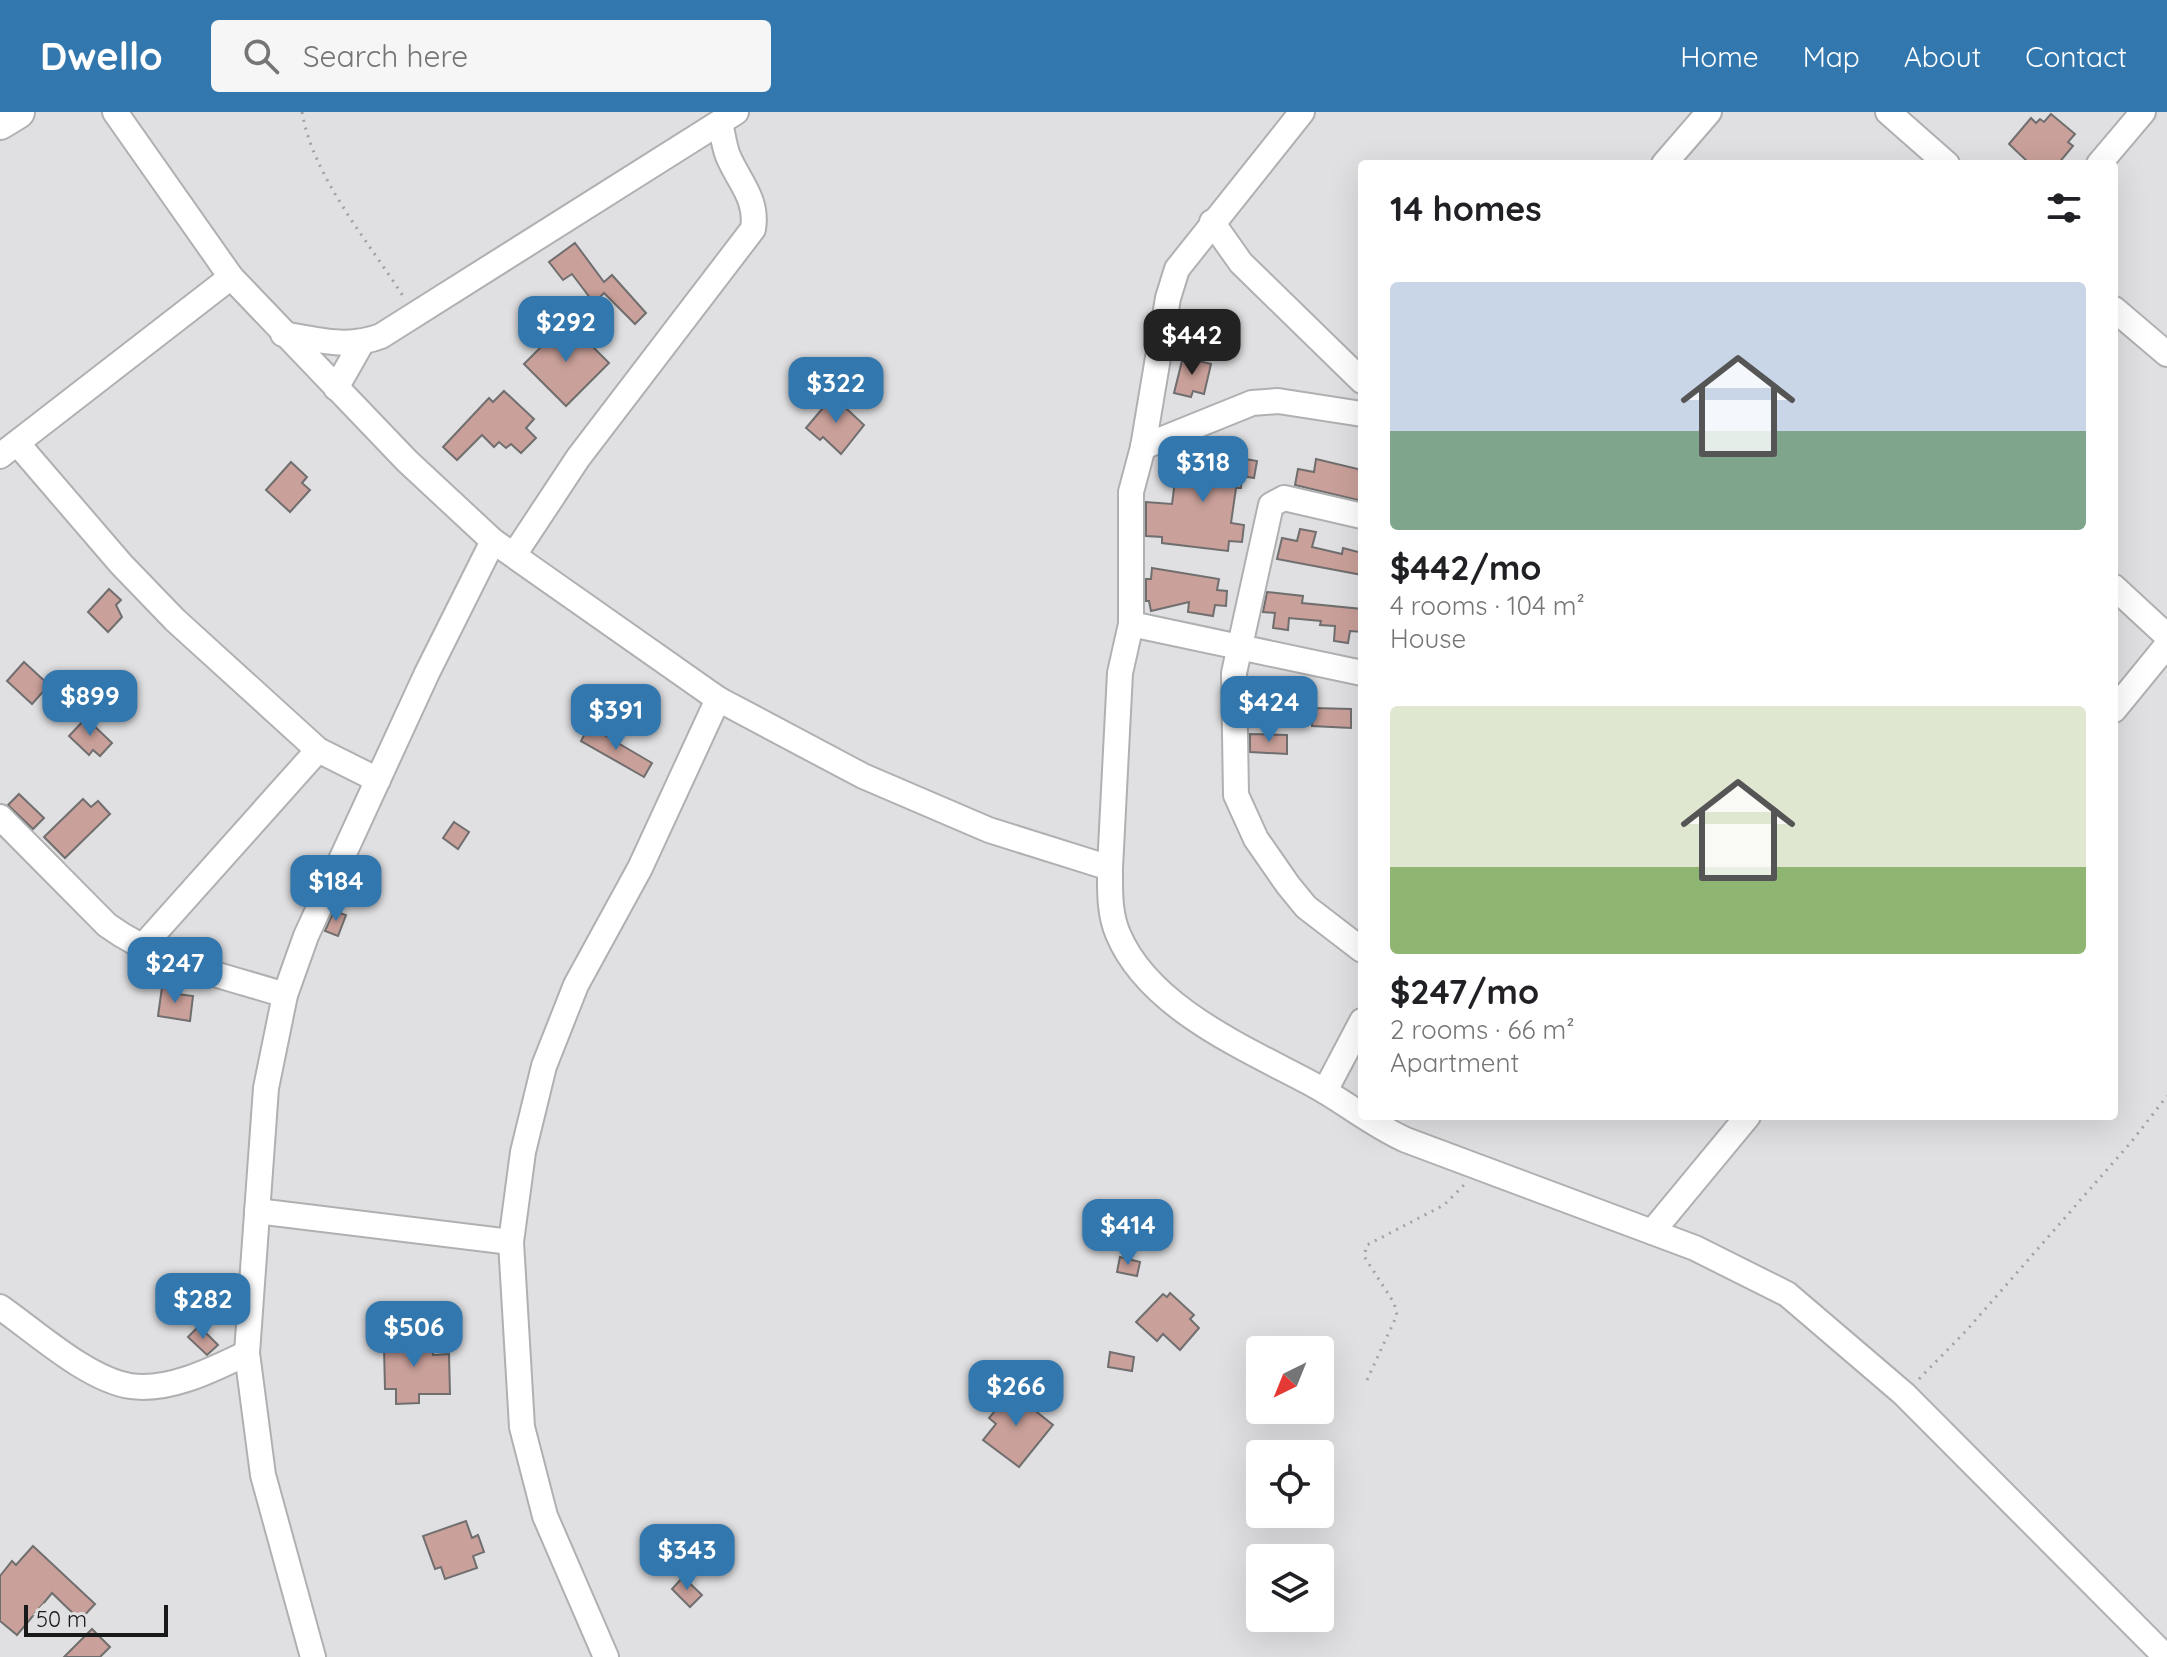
<!DOCTYPE html>
<html lang="en">
<head>
<meta charset="utf-8">
<style>
	:root { --surface:#fff; --page:#f6f6f6; --text:#202124; --muted:#757577; --accent:#3277ad }
	body { margin:0; font-family:Quicksand,sans-serif; background:var(--page); color:var(--text); height:100vh; display:flex; flex-direction:column; font-size:30px; white-space:nowrap }
	* { box-sizing:border-box; margin:0 }
	p { font-size:26px; color:var(--muted) }
	.icon { flex:none; width:44px; height:44px; fill:none; stroke:currentColor; stroke-width:2; stroke-linecap:round; stroke-linejoin:round }
	.map { position:relative; flex:1; overflow:hidden }
	.sheet { position:absolute; left:1358px; top:48px; width:760px; height:960px; display:flex; flex-direction:column; background:var(--surface); border-radius:8px; box-shadow:0 8px 32px #0002 }
	.sheet>* { flex:none }
	.needle { width:52px; rotate:223deg }
	.controls { position:absolute; left:1246px; top:1224px; display:grid; gap:16px }
	.controls a { display:grid; place-items:center; width:88px; height:88px; border-radius:8px; background:var(--surface); box-shadow:0 8px 32px #0002; font-size:40px }
	.scale { position:absolute; left:24px; bottom:20px; width:144px; box-sizing:border-box; padding-left:8px; border:4px solid #181919; border-top:0; font-size:22px; line-height:28px; white-space:nowrap; color:#181919; -webkit-text-stroke:6px #e0e0e2; paint-order:stroke }
	.price { position:absolute; translate:-50% -68px; padding:0 18px; border-radius:16px; background:var(--accent); color:#fff; font-size:26px; line-height:52px; filter:drop-shadow(0 2px 4px #0008) }
	.price::after { content:''; position:absolute; left:50%; top:48px; width:24px; height:18px; margin-left:-12px; background:inherit; clip-path:polygon(0 0,100% 0,50% 100%) }
	.price.active { background:#222; color:#fff }
	ul { padding:0; list-style:none }
	li { display:grid; align-content:center; gap:16px; height:424px; padding:0 32px }
	li span { display:grid; place-items:center; height:248px; border-radius:8px; color:#555 }
	li>.icon { margin-inline-start:auto }
	span .icon { width:144px; height:144px; fill:#fffc; stroke-width:1 }
	li b { font-size:34px }
	h2 { display:flex; justify-content:space-between; align-items:center; height:96px; padding:0 32px; font-size:34px }
	header { display:flex; align-items:center; gap:48px; box-sizing:border-box; height:112px; padding:0 40px; background:var(--accent); color:#fff }
	header strong { font-size:38px }
	nav { display:flex; gap:44px; margin-inline-start:auto; font-size:28px }
	.search { width:560px; height:72px; background:var(--page); display:flex; align-items:center; gap:20px; box-sizing:border-box; padding:0 28px; border-radius:8px; color:var(--muted); font-size:30px }
	.map>svg:first-child { display:block }
</style>
</head>
<body>
<header>
<strong>Dwello</strong>
<div class="search"><svg class="icon" aria-label="search" viewBox="0 0 24 24"><circle cx="10" cy="10" r="6"/><path d="M15 15l6 6"/></svg>Search here</div>
<nav><a>Home</a><a>Map</a><a>About</a><a>Contact</a></nav>
</header>
<div class="map">
<svg width="2167" height="1545" viewBox="0 0 2167 1545">
	<rect width="100%" height="100%" fill="#e0e0e2"/>
	<!-- building -->
	<g fill="#caa09a" stroke="#706e6e" stroke-width="2">
		<path d="M2051 2 2075 22 2068 30 2073 34 2058 52H2030L2009 32 2031 6 2036 11 2040 7 2044 10Z"/>
		<path d="M575 131 604 170 612 163 646 201 635 212 604 181 594 191 572 162 563 168 549 150Z"/>
		<path d="M567 209 609 251 566 294 524 252Z"/>
		<path d="M1183 245 1211 252 1204 282 1193 279 1191 285 1174 281Z"/>
		<path d="M504 279 534 307 526 316 536 326 521 341 511 332 506 336 499 330 494 335 482 323 457 348 443 335 489 286 493 290Z"/>
		<path d="M833 284 864 313 841 342 823 325 820 328 806 316Z"/>
		<path d="M1224 334 1247 338 1245 347 1257 349 1254 366 1242 364 1241 376H1236L1231 411 1244 413 1242 430 1229 429 1228 439 1162 431V425L1146 424V390L1172 392 1177 354 1192 355 1194 346 1222 350Z"/>
		<path d="M1316 347 1362 358V389L1295 373 1298 357 1314 360Z"/>
		<path d="M291 350 307 365 302 371 310 378 290 400 266 378Z"/>
		<path d="M1300 417 1316 420 1312 435 1342 442 1343 436 1362 441V463L1277 447 1282 426 1297 429Z"/>
		<path d="M1152 456 1219 467 1217 478 1227 479 1226 494 1215 493 1213 504 1188 500 1189 490 1151 499 1149 489H1146V467H1151Z"/>
		<path d="M109 477 121 488 116 493 122 505 108 520 88 500Z"/>
		<path d="M1267 480 1303 484 1302 491 1362 497V520L1350 519 1348 531 1334 529 1335 514 1320 513 1321 509 1289 506 1288 518 1273 516 1275 501 1263 500Z"/>
		<path d="M24 550 49 573 32 592 7 569Z"/>
		<path d="M1282 567 1285 590 1250 594 1249 572Z"/>
		<path d="M1313 596 1351 597V616L1312 614Z"/>
		<path d="M86 606 112 631 100 644 93 638 89 643 69 624Z"/>
		<path d="M589 614 652 651 644 665 581 629Z"/>
		<path d="M1250 622 1287 623V642L1250 640Z"/>
		<path d="M19 682 44 706 33 717 8 693Z"/>
		<path d="M83 687 91 695 98 689 110 702 65 746 44 725Z"/>
		<path d="M454 710 469 720 458 737 443 726Z"/>
		<path d="M334 799 346 803 338 824 325 819Z"/>
		<path d="M162 875 178 877V882L193 884 190 909 158 904Z"/>
		<path d="M1120 1145 1140 1150 1137 1164 1117 1160Z"/>
		<path d="M1170 1181 1194 1203 1190 1207 1199 1216 1180 1238 1163 1222 1157 1229 1136 1210 1163 1182 1167 1185Z"/>
		<path d="M199 1214 218 1233 207 1243 188 1225Z"/>
		<path d="M411 1218 413 1235 433 1234V1243L449 1242 450 1282H419V1291L396 1292V1277H385L384 1235H390L388 1220Z"/>
		<path d="M1110 1240 1134 1245 1132 1259 1108 1255Z"/>
		<path d="M1007 1276 1053 1313 1019 1355 983 1328 996 1312 989 1306 1001 1292 997 1289Z"/>
		<path d="M466 1409 472 1426 478 1423 484 1440 473 1444 477 1456 445 1467 441 1455 435 1457 423 1424Z"/>
		<path d="M33 1434 95 1492 80 1508 52 1481 17 1523 0 1509V1464L12 1449 16 1453Z"/>
		<path d="M683 1465 702 1483 690 1495 672 1477Z"/>
		<path d="M92 1517 110 1535 100 1545H64Z"/>
	</g>
	<g fill="none" stroke-linecap="round" stroke-linejoin="round">
		<!-- street casing -->
		<g stroke="#afb0b2" stroke-width="28">
			<g id="street">
				<path d="M115 0 231 165 407 349 493 429 718 587 863 664 989 718 1110 756C1110 778 1109 801 1118 822 1149 896 1245 936 1312 972 1344 989 1372 1013 1406 1028L1695 1136 1787 1182 1904 1282 2166 1545"/>
				<path d="M1888 0 1947 52"/>
				<path d="M1664 52 1709 0"/>
				<path d="M2099 52 2143 0"/>
				<path d="M1212 110 1241 151 1362 269"/>
				<path d="M2114 197 2167 242"/>
				<path d="M283 222C317 228 348 237 381 224L736 0"/>
				<path d="M336 276 361 232"/>
				<path d="M17 331 121 452 175 508 318 638 378 668"/>
				<path d="M1143 335 1252 291 1278 289 1362 302"/>
				<path d="M0 344 231 165"/>
				<path d="M1362 404 1284 386 1271 393 1234 561 1236 683 1256 727 1288 773 1306 795 1362 838"/>
				<path d="M514 443 578 346 753 117C758 87 739 70 728 44 724 34 723 22 720 12"/>
				<path d="M2114 475 2167 524"/>
				<path d="M1131 512 1362 561"/>
				<path d="M2114 598 2167 533"/>
				<path d="M0 705 107 813C159 851 225 864 285 883"/>
				<path d="M1110 756 1120 561 1131 512V380L1143 335 1168 186 1177 157 1302 0"/>
				<path d="M142 835 318 638"/>
				<path d="M1325 979 1362 909"/>
				<path d="M257 1099 511 1130"/>
				<path d="M1652 1120 1748 1004"/>
				<path d="M0 1195C36 1220 87 1267 130 1274 169 1280 214 1257 247 1241"/>
				<path d="M313 1545 263 1363 247 1241 266 976 285 883 306 824 427 561 493 429"/>
				<path d="M606 1545 545 1404 522 1315 511 1130 523 1040 544 954 576 873 640 756 718 587"/>
			</g>
		</g>
		<!-- secondary casing -->
		<g stroke="#afb0b2" stroke-width="36">
			<path id="secondary" d="M0 11 18 0"/>
		</g>
		<!-- path -->
		<g stroke="#a2a2a3" stroke-width="3" stroke-dasharray="2 6" stroke-linecap="butt">
			<path d="M302 0C313 65 368 129 403 184"/>
			<path d="M1919 1267 1966 1219 2132 1029 2167 984"/>
			<path d="M1367 1268 1397 1203 1394 1191 1364 1144 1367 1133 1444 1093 1464 1073"/>
		</g>
		<!-- street -->
		<use href="#street" stroke="#fff" stroke-width="24"/>
		<!-- secondary -->
		<use href="#secondary" stroke="#fff" stroke-width="32"/>
	</g>
</svg>
<div class="controls">
<a><svg class="needle" viewBox="-14 -14 28 28"><path d="M0-13l5 13h-10z" fill="#e53935"/><path d="M0 13l5-13h-10z" fill="#757577"/></svg></a>
<a><svg class="icon" aria-label="locate" viewBox="0 0 24 24"><circle cx="12" cy="12" r="6"/><path d="M12 2v4M12 18v4M2 12h4M18 12h4"/></svg></a>
<a><svg class="icon" aria-label="layers" viewBox="0 0 24 24"><path d="M12 4l9 5-9 5-9-5zM3 14l9 5 9-5"/></svg></a>
</div>
<div class="scale">50 m</div>
<b class="price" style="left:566px;top:252px">$292</b>
<b class="price active" style="left:1192px;top:265px">$442</b>
<b class="price" style="left:836px;top:313px">$322</b>
<b class="price" style="left:1203px;top:392px">$318</b>
<b class="price" style="left:90px;top:626px">$899</b>
<b class="price" style="left:1269px;top:632px">$424</b>
<b class="price" style="left:616px;top:640px">$391</b>
<b class="price" style="left:336px;top:811px">$184</b>
<b class="price" style="left:175px;top:893px">$247</b>
<b class="price" style="left:1128px;top:1155px">$414</b>
<b class="price" style="left:203px;top:1229px">$282</b>
<b class="price" style="left:414px;top:1257px">$506</b>
<b class="price" style="left:1016px;top:1316px">$266</b>
<b class="price" style="left:687px;top:1480px">$343</b>
<section class="sheet">
<h2>14 homes<svg class="icon" aria-label="filters" viewBox="0 0 24 24"><path d="M4 7h16M4 17h16"/><circle cx="9" cy="7" r="2"/><circle cx="15" cy="17" r="2"/></svg></h2>
<ul>
<li><span style="background:linear-gradient(#c9d6e8 60%,#7fa58c 0)"><svg class="icon" aria-label="home" viewBox="0 0 24 24"><path d="M3 11l9-7 9 7M6 9v11h12V9"/></svg></span><div><b>$442/mo</b><p>4 rooms · 104 m²</p><p>House</p></div></li>
<li><span style="background:linear-gradient(#dfe7d0 65%,#8fb573 0)"><svg class="icon" aria-label="home" viewBox="0 0 24 24"><path d="M3 11l9-7 9 7M6 9v11h12V9"/></svg></span><div><b>$247/mo</b><p>2 rooms · 66 m²</p><p>Apartment</p></div></li>
</ul>
</section>
</div>
</body>
</html>
